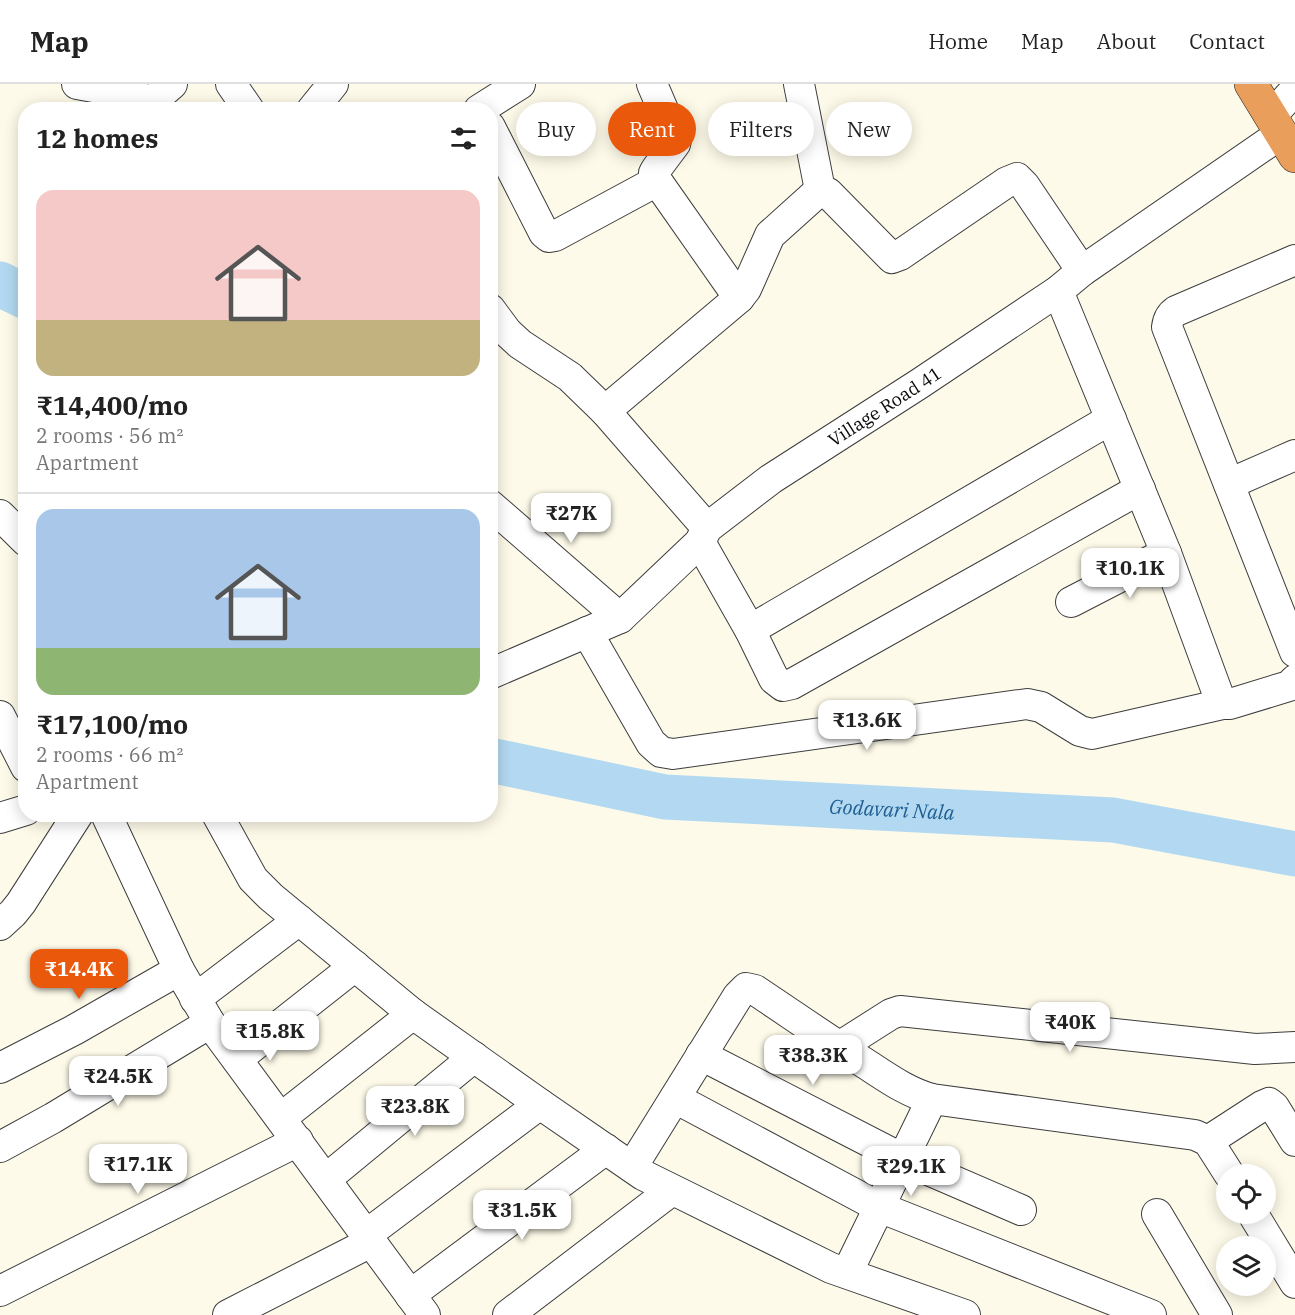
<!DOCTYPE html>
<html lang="en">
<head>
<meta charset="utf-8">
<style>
	:root { --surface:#fff; --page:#f2f2f2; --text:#222; --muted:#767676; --line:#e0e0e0; --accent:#ea580c }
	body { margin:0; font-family:"IBM Plex Serif",serif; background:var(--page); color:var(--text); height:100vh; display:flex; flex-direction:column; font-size:22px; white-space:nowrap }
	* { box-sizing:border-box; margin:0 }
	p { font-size:20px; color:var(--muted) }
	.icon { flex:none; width:33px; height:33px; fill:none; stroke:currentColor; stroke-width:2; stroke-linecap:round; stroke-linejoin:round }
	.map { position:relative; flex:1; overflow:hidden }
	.side { position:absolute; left:18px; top:18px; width:480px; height:720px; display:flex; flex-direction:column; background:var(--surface); border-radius:24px; box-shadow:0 3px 15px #0003 }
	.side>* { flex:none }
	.top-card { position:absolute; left:516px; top:18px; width:570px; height:54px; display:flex; gap:12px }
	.buttons { position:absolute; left:1216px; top:1080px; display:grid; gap:12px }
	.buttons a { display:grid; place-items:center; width:60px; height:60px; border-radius:50%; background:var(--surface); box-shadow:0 3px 15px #0003; font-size:30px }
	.price { position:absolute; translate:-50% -51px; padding:0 14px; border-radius:12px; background:#fff; color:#222; font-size:20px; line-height:39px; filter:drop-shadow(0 2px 3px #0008) }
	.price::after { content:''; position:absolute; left:50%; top:36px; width:18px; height:14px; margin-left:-9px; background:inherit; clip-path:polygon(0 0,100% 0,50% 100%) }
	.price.on { background:var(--accent); color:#fff }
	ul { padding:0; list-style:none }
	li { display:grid; align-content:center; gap:12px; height:318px; padding:0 18px }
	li+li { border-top:2px solid var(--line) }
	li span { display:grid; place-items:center; height:186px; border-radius:18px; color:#555 }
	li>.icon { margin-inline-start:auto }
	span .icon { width:108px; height:108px; fill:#fffc; stroke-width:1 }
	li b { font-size:26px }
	h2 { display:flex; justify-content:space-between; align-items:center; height:72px; padding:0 18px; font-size:26px }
	.pill { padding:0 21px; border-radius:27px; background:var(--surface); box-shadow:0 3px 15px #0003; font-size:21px; line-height:54px }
	.pill.on { background:var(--accent); color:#fff }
	header { display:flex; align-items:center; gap:36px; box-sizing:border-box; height:84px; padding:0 30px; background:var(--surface); border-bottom:2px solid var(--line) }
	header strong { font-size:28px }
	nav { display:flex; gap:33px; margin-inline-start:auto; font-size:21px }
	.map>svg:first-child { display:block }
</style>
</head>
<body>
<header>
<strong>Map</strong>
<nav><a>Home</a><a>Map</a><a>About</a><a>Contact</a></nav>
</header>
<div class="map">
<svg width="1295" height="1231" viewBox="0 0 1295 1231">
	<rect width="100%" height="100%" fill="#fdfae9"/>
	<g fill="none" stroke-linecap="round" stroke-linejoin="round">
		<!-- river -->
		<g stroke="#b2d9f1" stroke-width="45">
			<path d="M0 200 26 213"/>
			<path id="s1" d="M490 676 665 713 1113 736 1295 770"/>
		</g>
		<!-- minor casing -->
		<g stroke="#3d3d3d" stroke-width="32">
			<g id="minor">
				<path d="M77 0 132 10 151 18 156 26"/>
				<path d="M231 0 249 26"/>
				<path d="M652 0 676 56 675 60 657 84 654 89 657 97 739 214"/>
				<path d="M799 0 820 106"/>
				<path d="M151 18 172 0"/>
				<path d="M312 26 333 0"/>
				<path d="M479 26 520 0"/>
				<path d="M1271 32 1295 6"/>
				<path d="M490 43 544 149 549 153 555 152 657 97"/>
				<path d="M1295 176 1176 227C1170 231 1168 235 1167 243L1295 568"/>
				<path d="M1058 207 1166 469 1219 613 1223 620H1230L1289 602 1295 596"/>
				<path d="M490 225 507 248 520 260 570 293 605 327 707 444"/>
				<path d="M605 327 739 214 746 205 770 151 820 106 828 109 892 174 900 171 1007 98 1017 94 1024 101 1082 187"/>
				<path d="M1229 400 1295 371"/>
				<path d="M490 421 620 534"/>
				<path d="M0 431 26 457"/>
				<path d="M700 458 750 546 774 595 783 602 792 600 1140 405"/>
				<path d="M1071 518 1166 469"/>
				<path d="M750 546 1111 335"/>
				<path d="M587 548 651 659 661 668 673 670 1027 620 1041 623 1080 647 1092 650 1223 620"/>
				<path id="s2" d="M490 590 620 534 700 458 707 444 771 395 919 300 1058 207 1082 187 1282 49"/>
				<path d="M0 632 26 683"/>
				<path d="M106 730 179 886 210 939 425 1231"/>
				<path d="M217 730 253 795 271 813 413 930 540 1020 643 1091 831 1184 965 1231"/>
				<path d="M0 734 26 726"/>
				<path d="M0 841 13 829 21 819 78 730"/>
				<path d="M195 915 299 836"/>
				<path d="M839 963 891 930 900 927 1255 965 1295 963"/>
				<path d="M701 971 903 1075 1021 1126"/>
				<path d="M237 975 355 882"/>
				<path d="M0 984 74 946 179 886"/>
				<path d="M675 1014 879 1123 1151 1231"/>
				<path d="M281 1034 413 930"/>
				<path d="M1208 1057 1262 1022 1269 1019 1274 1023 1295 1057"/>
				<path d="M0 1063 53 1034 210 939"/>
				<path d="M632 1083 738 912 746 904 755 906C791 930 827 955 863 978 885 992 906 1008 932 1015L1195 1051 1208 1057 1229 1090"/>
				<path d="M326 1095 474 973"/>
				<path d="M1157 1130 1217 1231"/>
				<path d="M1253 1130 1295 1199"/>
				<path d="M366 1151 540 1020"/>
				<path d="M847 1189 932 1015"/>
				<path d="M0 1207 298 1057"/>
				<path d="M410 1211 606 1065"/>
				<path d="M228 1231 371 1158"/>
				<path d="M508 1231 672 1106"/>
			</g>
		</g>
		<!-- highway casing -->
		<g stroke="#1b1b1b" stroke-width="34">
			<path id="highway" d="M1251 0 1295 72"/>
		</g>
		<!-- minor -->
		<use href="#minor" stroke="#fff" stroke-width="30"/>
		<!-- highway -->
		<use href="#highway" stroke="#e99e5c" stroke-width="33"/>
	</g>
	<g text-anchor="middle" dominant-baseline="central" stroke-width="6" stroke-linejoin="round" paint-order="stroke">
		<!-- street labels -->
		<g font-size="18" fill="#0a0a0a" stroke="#fff">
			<text stroke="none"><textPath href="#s2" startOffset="483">Village Road 41</textPath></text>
		</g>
		<!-- water labels -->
		<g font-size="20" font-style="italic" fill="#1e5e91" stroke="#fff">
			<text stroke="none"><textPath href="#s1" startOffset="406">Godavari Nala</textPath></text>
		</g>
	</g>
</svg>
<div class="buttons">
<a><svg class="icon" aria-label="locate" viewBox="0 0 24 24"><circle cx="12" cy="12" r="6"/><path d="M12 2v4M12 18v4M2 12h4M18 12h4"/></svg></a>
<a><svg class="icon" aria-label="layers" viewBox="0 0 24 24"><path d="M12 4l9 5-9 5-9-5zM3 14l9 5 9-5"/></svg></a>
</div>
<b class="price" style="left:571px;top:460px">₹27K</b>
<b class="price" style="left:1130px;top:515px">₹10.1K</b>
<b class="price" style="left:867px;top:667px">₹13.6K</b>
<b class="price on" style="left:79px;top:916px">₹14.4K</b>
<b class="price" style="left:1070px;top:969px">₹40K</b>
<b class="price" style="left:270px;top:978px">₹15.8K</b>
<b class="price" style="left:813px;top:1002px">₹38.3K</b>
<b class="price" style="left:118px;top:1023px">₹24.5K</b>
<b class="price" style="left:415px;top:1053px">₹23.8K</b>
<b class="price" style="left:138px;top:1111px">₹17.1K</b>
<b class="price" style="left:911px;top:1113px">₹29.1K</b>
<b class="price" style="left:522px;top:1157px">₹31.5K</b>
<div class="top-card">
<a class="pill">Buy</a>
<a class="pill on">Rent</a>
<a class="pill">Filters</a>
<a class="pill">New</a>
</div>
<section class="side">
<h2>12 homes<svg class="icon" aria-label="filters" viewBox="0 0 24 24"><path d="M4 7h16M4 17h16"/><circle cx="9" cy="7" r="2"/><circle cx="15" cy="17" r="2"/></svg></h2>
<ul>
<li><span style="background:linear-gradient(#f6c9c9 70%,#c2b280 0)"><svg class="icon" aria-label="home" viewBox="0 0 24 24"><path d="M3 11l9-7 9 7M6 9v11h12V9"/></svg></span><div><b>₹14,400/mo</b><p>2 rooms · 56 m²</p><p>Apartment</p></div></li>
<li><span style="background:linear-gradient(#a9c7e8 75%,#8fb573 0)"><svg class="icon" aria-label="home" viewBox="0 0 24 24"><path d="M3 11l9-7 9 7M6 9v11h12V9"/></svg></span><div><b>₹17,100/mo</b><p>2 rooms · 66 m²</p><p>Apartment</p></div></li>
</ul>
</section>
</div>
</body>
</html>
